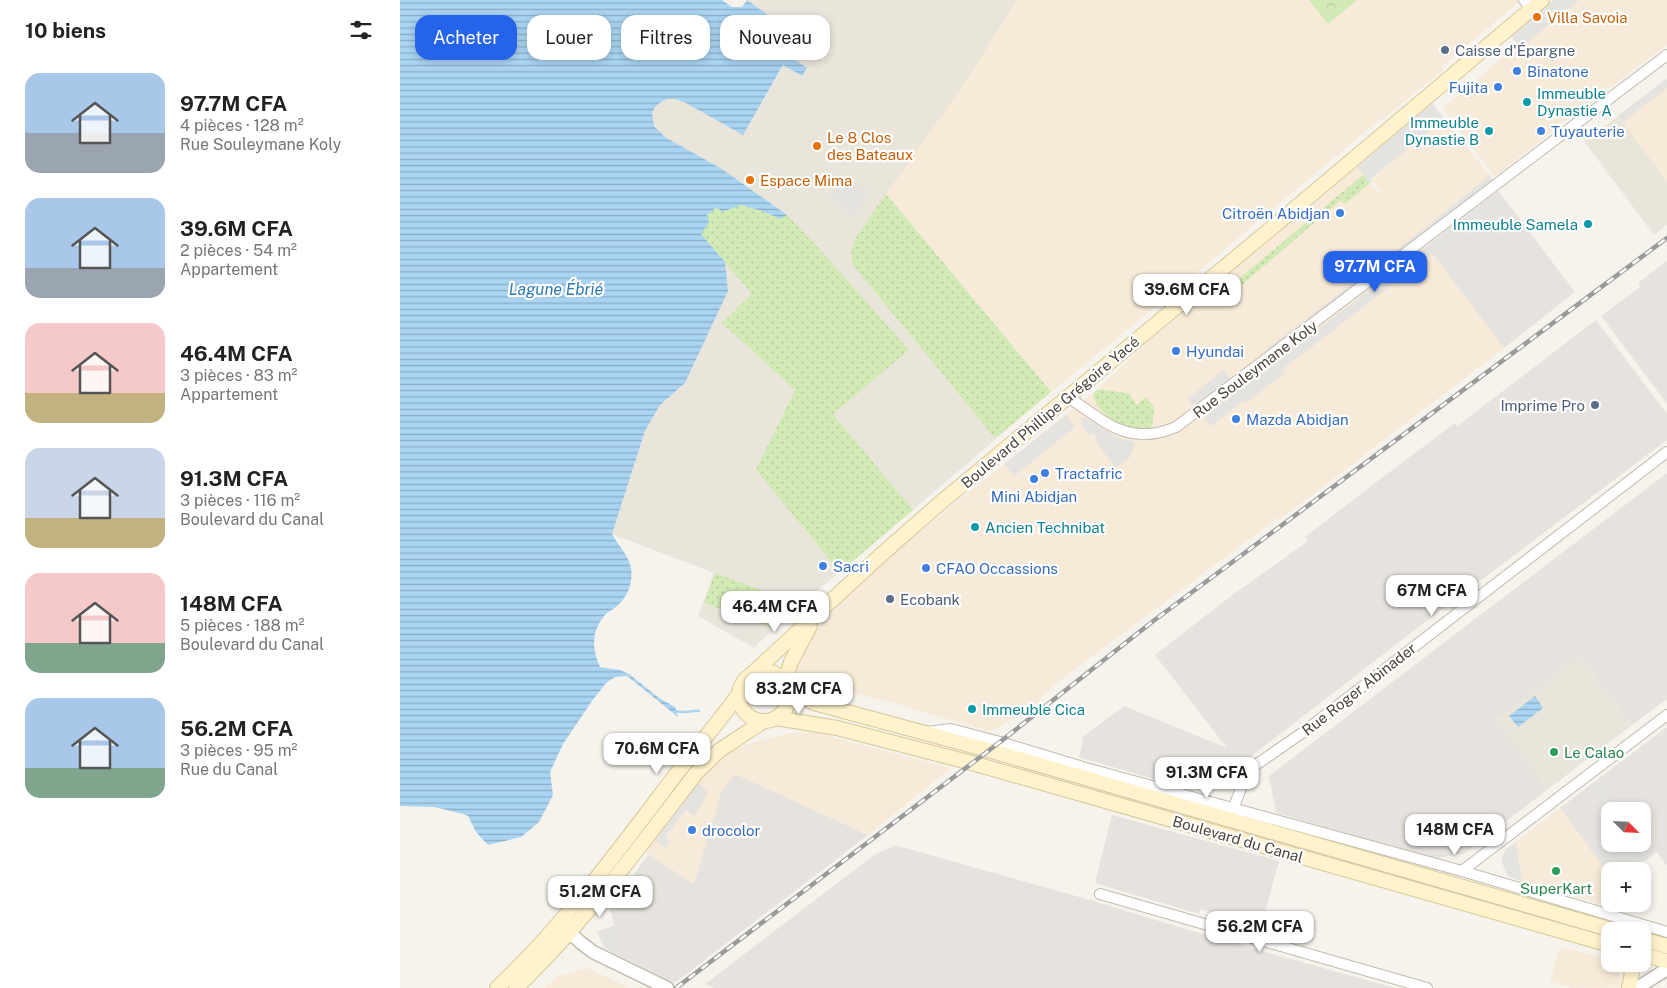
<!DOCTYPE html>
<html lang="fr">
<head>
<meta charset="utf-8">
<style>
	:root { --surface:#fff; --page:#f6f6f6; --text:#222; --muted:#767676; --accent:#2563eb }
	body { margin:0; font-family:"Public Sans",sans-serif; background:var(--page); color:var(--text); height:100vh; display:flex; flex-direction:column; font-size:19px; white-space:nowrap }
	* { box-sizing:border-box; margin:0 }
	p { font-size:16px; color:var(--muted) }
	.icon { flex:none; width:28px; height:28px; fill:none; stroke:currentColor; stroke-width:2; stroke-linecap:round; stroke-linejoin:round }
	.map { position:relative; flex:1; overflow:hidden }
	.sheet { display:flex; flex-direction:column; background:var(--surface); width:400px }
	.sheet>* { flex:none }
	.top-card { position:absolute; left:15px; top:15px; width:475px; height:45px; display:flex; gap:10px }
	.needle { width:32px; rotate:114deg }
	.controls { position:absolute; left:1201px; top:802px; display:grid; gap:10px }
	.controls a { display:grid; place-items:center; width:50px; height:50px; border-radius:10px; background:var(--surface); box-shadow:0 2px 8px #0003; font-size:25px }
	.price { position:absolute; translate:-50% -42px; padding:0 11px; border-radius:10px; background:#fff; color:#222; font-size:16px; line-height:32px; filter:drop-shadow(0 1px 2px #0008) }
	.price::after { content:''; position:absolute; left:50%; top:30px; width:15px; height:11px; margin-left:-8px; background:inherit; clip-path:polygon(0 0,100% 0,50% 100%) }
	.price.active { background:var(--accent); color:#fff }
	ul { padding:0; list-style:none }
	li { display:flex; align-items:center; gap:15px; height:125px; padding:0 25px }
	li span { display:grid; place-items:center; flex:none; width:140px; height:100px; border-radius:15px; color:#555 }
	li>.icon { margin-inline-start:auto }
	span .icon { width:60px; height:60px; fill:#fffc; stroke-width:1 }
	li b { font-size:21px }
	h2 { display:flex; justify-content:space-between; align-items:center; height:60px; padding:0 25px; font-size:21px }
	.chip { padding:0 18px; border-radius:15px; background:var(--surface); box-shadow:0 2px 8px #0003; font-size:18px; line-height:45px }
	.chip.active { background:var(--accent); color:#fff }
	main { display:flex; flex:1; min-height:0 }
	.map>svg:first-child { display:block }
</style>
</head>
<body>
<main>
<section class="sheet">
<h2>10 biens<svg class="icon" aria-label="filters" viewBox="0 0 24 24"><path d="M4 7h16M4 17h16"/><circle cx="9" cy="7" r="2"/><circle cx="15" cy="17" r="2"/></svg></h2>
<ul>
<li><span style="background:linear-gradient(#a9c7e8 60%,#9aa5b1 0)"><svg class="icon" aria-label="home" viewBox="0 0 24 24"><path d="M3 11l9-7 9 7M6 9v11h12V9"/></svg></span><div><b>97.7M CFA</b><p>4 pièces · 128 m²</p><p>Rue Souleymane Koly</p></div></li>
<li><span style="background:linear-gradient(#a9c7e8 70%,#9aa5b1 0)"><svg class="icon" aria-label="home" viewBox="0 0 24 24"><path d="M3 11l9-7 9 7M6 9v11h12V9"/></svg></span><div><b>39.6M CFA</b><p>2 pièces · 54 m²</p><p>Appartement</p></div></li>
<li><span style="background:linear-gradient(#f6c9c9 70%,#c2b280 0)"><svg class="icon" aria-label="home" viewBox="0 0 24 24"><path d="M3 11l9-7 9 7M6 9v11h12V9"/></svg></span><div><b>46.4M CFA</b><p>3 pièces · 83 m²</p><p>Appartement</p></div></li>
<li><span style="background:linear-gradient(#c9d6e8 70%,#c2b280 0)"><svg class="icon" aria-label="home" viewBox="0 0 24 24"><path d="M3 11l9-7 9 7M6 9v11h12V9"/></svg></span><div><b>91.3M CFA</b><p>3 pièces · 116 m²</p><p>Boulevard du Canal</p></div></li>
<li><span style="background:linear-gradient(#f6c9c9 70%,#7fa58c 0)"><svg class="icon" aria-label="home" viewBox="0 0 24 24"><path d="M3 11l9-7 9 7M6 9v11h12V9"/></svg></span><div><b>148M CFA</b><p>5 pièces · 188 m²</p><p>Boulevard du Canal</p></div></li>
<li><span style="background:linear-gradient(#a9c7e8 70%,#7fa58c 0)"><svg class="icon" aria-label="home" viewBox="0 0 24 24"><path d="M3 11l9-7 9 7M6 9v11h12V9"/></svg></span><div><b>56.2M CFA</b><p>3 pièces · 95 m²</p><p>Rue du Canal</p></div></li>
</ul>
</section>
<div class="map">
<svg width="1267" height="988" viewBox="0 0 1267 988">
	<defs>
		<pattern id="grass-dots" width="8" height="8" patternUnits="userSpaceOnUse" patternTransform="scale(1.25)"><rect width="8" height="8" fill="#d2eab5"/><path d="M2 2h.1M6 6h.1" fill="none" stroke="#b6ca9c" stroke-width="1.8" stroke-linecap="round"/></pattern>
		<pattern id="forest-crowns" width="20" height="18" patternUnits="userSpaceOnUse" patternTransform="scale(1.25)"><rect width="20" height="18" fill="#d2eab5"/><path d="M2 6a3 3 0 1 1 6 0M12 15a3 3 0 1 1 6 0" fill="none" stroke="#b6ca9c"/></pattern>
		<pattern id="water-rules" width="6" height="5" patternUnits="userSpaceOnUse" patternTransform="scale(1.25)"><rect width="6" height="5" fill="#a9d4f2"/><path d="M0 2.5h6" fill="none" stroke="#8caec5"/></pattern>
	</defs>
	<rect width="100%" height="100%" fill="#f6f3ec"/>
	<!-- residential -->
	<g fill="#eae5da">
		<path d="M347 0H617L569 77 576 301 651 392 440 572 393 610 354 648 298 616 314 573 212 534 245 431 260 405 285 383 316 317 301 234 307 215 317 206 322 211 340 205 387 215 322 169 265 137 254 126 252 119V113L255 107 261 102 268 99H275L348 126 384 65 401 76 389 55 399 36Z"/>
		<path d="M1218 116 1267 181V225L1254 235 1184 141Z"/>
		<path d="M1180 656 1232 725 1147 790 1095 721Z"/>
	</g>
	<!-- commercial -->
	<g fill="#f7ead8">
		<path d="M617 0H1121L1041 67 1043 70 982 120 980 119 794 275 651 392 486 194 569 77Z"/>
		<path d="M1171 0H1267V45L1164 122 1095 177 1043 108Z"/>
		<path d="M1267 78V181L1218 116Z"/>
		<path d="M1044 119 1090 175 1017 234 1104 348 882 518 876 519 654 685 637 703 591 732 490 702 413 684 401 679 396 665 412 635 445 598 488 557 698 389 745 344 957 167 978 193 982 191 971 180Z"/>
		<path d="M390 733H416L551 768 468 835 335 775 322 790 294 884 243 851 295 779 315 762 335 749 357 741Z"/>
		<path d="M1160 808 1210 875V907L1123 882 1116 842Z"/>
		<path d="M1160 947 1210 959V964H1217L1221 987 1172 988 1150 981Z"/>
		<path d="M188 968 230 988H145L159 976Z"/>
	</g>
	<!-- industrial -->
	<g fill="#e6e2dd" fill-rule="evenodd">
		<path d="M1107 202 1175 292 1104 348 1035 257Z"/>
		<path d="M1267 261V404L1201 316 1240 287 1238 283Z"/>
		<path d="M1196 320 1267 414V440L1016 629 819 781 793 788H784L679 757 683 741 681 738 724 706 827 748 755 655 831 596 908 541 905 537 979 480 1055 423 1057 426Z"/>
		<path d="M1267 473V699L1232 725 1180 656 1096 720 1147 790 1062 855 1061 854 1033 859 876 813 869 776Z"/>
		<path d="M1267 727V866L1257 852 1231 871H1210V875L1160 808ZM1210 811H1242V844H1210Z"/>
		<path d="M328 771 468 835 281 978 222 950 210 910 248 854 294 884 322 790 335 775Z"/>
		<path d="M712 815 879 861 861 927 800 909 799 914 695 883Z"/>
		<path d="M495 845 690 900 815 938 995 988H314L305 984 474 855Z"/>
	</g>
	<!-- grass -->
	<g fill="url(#grass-dots)">
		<path d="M963 175 970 183 945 204 941 200 828 297 823 292Z"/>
		<path d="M486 194 651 392 595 438 453 265 451 249 455 239Z"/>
		<path d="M340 205 362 211 381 219 387 215 424 254 509 350 433 414 513 510 440 572 356 470 395 390 322 323 352 294 301 234 309 223 307 215 317 206 322 211Z"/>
		<path d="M698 389 732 394 730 396 737 405 746 397 754 407 752 429C730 430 698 419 693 394Z"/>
		<path d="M315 573 383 598 393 610 373 628 304 603Z"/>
	</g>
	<!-- forest -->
	<path fill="url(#forest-crowns)" d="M909 0H957L928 24Z"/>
	<!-- parking -->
	<g fill="#e5e3e0">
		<path d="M1154 0H1179L1121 48 1111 36Z"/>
		<path d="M1267 78V88L1223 122 1218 116Z"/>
		<path d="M1032 103 1044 119 971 179 972 182 970 183 957 167Z"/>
		<path d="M1090 175 1094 183 872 353 868 348 1017 234Z"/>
		<path d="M443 178 469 193 453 216 430 196Z"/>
		<path d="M1098 191 1107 202 1035 257 1032 254 883 369 885 373 846 403 844 401 811 426 804 417Z"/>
		<path d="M823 370 833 382 796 409 788 399Z"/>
		<path d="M666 415 675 427 614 476 604 464Z"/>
		<path d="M683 417 721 439 735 442 730 457 716 468 696 442 698 440 693 433 689 435 680 424Z"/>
		<path d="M1201 777 1226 811H1210V816L1188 787Z"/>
		<path d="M295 779 308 793 294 816 286 810 265 837 270 842 266 848 252 839Z"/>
		<path d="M1210 831V844H1242L1243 833 1257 852 1231 871H1210V875L1189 847Z"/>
		<path d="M1116 842 1120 868 1123 882 1108 876 1102 863V856L1106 849Z"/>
		<path d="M215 925 222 950 281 978 274 983 205 949 197 932Z"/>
	</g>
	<!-- water -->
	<g fill="url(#water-rules)">
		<path d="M0 0H322L332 7H342L347 0 399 37 389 55 407 68 402 76 383 65 343 135 286 103 275 99H268L261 102 255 107 252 113 254 126 265 137 322 169 387 215 381 219 362 211 341 205 322 212 317 207 307 215 309 223 301 234 325 262 328 291 285 383 260 405 245 431 212 534C218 546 229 555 231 568 233 580 229 595 219 604 215 609 208 611 204 616 191 633 192 649 200 667L220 670 229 674 259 698 275 707 278 717 227 676 215 677 206 683 192 701 163 744 150 772 153 795 139 822 121 837 88 845 76 832 68 816 63 814 34 807 0 806Z"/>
		<path d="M1135 696 1143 708 1118 727 1109 716Z"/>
	</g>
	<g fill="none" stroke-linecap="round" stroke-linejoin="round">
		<!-- stream -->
		<path stroke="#a9d4f2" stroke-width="2.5" d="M276 711C284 714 291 710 299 711"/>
		<!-- minor casing -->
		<g stroke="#c2bbae" stroke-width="12">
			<g id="minor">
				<path d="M1124 0 1132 9"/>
				<path d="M668 397C705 422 729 447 776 427L1267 55"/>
				<path d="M528 732 551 729 600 742 686 768 1062 871 1267 932"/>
				<path d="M834 807 847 771 902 733 1267 452"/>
				<path d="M1062 871 1267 715"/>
				<path d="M700 894 1027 988"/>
			</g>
		</g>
		<!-- tertiary casing -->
		<g stroke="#c2bbae" stroke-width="15">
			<g id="tertiary">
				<path d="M162 926 180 942 193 952 267 988"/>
				<path d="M1237 988 1267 969"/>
			</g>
		</g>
		<!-- secondary casing -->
		<g stroke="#d6c79b" stroke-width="16">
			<g id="secondary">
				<circle cx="364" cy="696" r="25"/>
				<path d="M354 672 482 554 539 504 880 221 1142 0"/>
				<path d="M385 681 391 662 410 626"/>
				<path d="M389 689 414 703 588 750 1216 931"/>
				<path d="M376 718 437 728 572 763 1210 945"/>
				<path d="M1242 939 1267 946"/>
				<path d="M1242 954 1267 961"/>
				<path d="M97 988C161 928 218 851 271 781 293 752 317 724 339 694"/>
				<path d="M116 988C184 923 240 846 297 772L320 750 364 721"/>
				<path d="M1229 988 1232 972 1230 964"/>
			</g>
		</g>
		<!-- minor -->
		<use href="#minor" stroke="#fff" stroke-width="10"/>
		<!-- tertiary -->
		<use href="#tertiary" stroke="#fff" stroke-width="12"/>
		<!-- secondary -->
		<use href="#secondary" stroke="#fff3cd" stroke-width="14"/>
		<!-- rail casing -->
		<g stroke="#9a9a9a" stroke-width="4.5">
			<path id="rail" d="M276 988 600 742 752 622 1267 238"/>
		</g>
		<!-- rail -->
		<use href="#rail" stroke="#fff" stroke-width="2.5" stroke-dasharray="8" stroke-linecap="butt"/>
	</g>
	<!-- markers -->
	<g fill="#e8710a" stroke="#fff" stroke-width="2">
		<circle cx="1137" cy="17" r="5"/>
		<circle cx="417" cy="146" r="5"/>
		<circle cx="350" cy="180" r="5"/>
	</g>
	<g fill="#5c6f8a" stroke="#fff" stroke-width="2">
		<circle cx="1045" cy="50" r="5"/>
		<circle cx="1195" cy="405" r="5"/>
		<circle cx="490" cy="599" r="5"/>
	</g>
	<g fill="#3f7fe0" stroke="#fff" stroke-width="2">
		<circle cx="1117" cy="71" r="5"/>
		<circle cx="1098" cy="87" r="5"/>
		<circle cx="1141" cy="131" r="5"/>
		<circle cx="940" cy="213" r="5"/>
		<circle cx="776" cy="351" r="5"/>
		<circle cx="836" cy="419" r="5"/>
		<circle cx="645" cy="473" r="5"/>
		<circle cx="634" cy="479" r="5"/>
		<circle cx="423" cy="566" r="5"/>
		<circle cx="526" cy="568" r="5"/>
		<circle cx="292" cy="830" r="5"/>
	</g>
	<g fill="#0f9aa8" stroke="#fff" stroke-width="2">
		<circle cx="1127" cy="102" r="5"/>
		<circle cx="1089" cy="131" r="5"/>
		<circle cx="1188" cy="224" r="5"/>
		<circle cx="575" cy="527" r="5"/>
		<circle cx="572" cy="709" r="5"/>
	</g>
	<g fill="#2e9e5b" stroke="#fff" stroke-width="2">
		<circle cx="1154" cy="752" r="5"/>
		<circle cx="1156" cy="871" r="5"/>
	</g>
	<g text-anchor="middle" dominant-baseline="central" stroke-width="4.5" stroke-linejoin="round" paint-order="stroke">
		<!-- food labels -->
		<g font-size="15" fill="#c56008" stroke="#fff" text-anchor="start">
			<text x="1147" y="17">Villa Savoia</text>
			<text x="427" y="137">Le 8 Clos<tspan x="427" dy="17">des Bateaux</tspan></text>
			<text x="360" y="180">Espace Mima</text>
		</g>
		<!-- service labels -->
		<g font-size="15" fill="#4e5e75" stroke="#fff" text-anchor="start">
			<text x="1055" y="50">Caisse d'Épargne</text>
			<text x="1185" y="405" text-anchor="end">Imprime Pro</text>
			<text x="500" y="599">Ecobank</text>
		</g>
		<!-- shop labels -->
		<g font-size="15" fill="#366cbe" stroke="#fff" text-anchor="start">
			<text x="1127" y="71">Binatone</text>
			<text x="1088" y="87" text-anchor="end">Fujita</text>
			<text x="1151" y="131">Tuyauterie</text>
			<text x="930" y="213" text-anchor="end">Citroën Abidjan</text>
			<text x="786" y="351">Hyundai</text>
			<text x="846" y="419">Mazda Abidjan</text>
			<text x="655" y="473">Tractafric</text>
			<text x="634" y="496" text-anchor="middle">Mini Abidjan</text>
			<text x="433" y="566">Sacri</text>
			<text x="536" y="568">CFAO Occassions</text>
			<text x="302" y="830">drocolor</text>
		</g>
		<!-- culture labels -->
		<g font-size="15" fill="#0d838f" stroke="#fff" text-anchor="start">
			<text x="1137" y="93">Immeuble<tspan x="1137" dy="17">Dynastie A</tspan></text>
			<text x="1079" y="122" text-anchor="end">Immeuble<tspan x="1079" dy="17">Dynastie B</tspan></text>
			<text x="1178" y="224" text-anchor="end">Immeuble Samela</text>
			<text x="585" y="527">Ancien Technibat</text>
			<text x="582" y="709">Immeuble Cica</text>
		</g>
		<!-- street labels -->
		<g font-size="15" fill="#4b4439" stroke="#fff">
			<text transform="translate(855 369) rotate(-37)">Rue Souleymane Koly</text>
			<text transform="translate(650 412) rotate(-40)">Boulevard Phillipe Grégoire Yacé</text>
			<text transform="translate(959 689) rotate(-38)">Rue Roger Abinader</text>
			<text transform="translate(838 839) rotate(16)">Boulevard du Canal</text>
		</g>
		<!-- leisure labels -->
		<g font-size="15" fill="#27864d" stroke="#fff" text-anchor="start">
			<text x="1164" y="752">Le Calao</text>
			<text x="1156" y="888" text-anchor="middle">SuperKart</text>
		</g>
		<!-- water labels -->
		<g font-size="16" font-style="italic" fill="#2e7ab2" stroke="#fff">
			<text x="156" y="289">Lagune Ébrié</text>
		</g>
	</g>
</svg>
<div class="controls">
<a><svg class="needle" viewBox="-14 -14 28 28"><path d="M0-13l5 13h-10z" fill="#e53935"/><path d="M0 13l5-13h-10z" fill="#767676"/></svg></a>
<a>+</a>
<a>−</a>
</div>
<b class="price active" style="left:975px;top:293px">97.7M CFA</b>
<b class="price" style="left:787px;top:316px">39.6M CFA</b>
<b class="price" style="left:1032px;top:617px">67M CFA</b>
<b class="price" style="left:375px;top:633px">46.4M CFA</b>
<b class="price" style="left:399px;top:715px">83.2M CFA</b>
<b class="price" style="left:257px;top:775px">70.6M CFA</b>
<b class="price" style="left:807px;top:799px">91.3M CFA</b>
<b class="price" style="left:1055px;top:856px">148M CFA</b>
<b class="price" style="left:200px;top:918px">51.2M CFA</b>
<b class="price" style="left:860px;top:953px">56.2M CFA</b>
<div class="top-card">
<a class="chip active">Acheter</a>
<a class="chip">Louer</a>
<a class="chip">Filtres</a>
<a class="chip">Nouveau</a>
</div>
</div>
</main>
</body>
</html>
